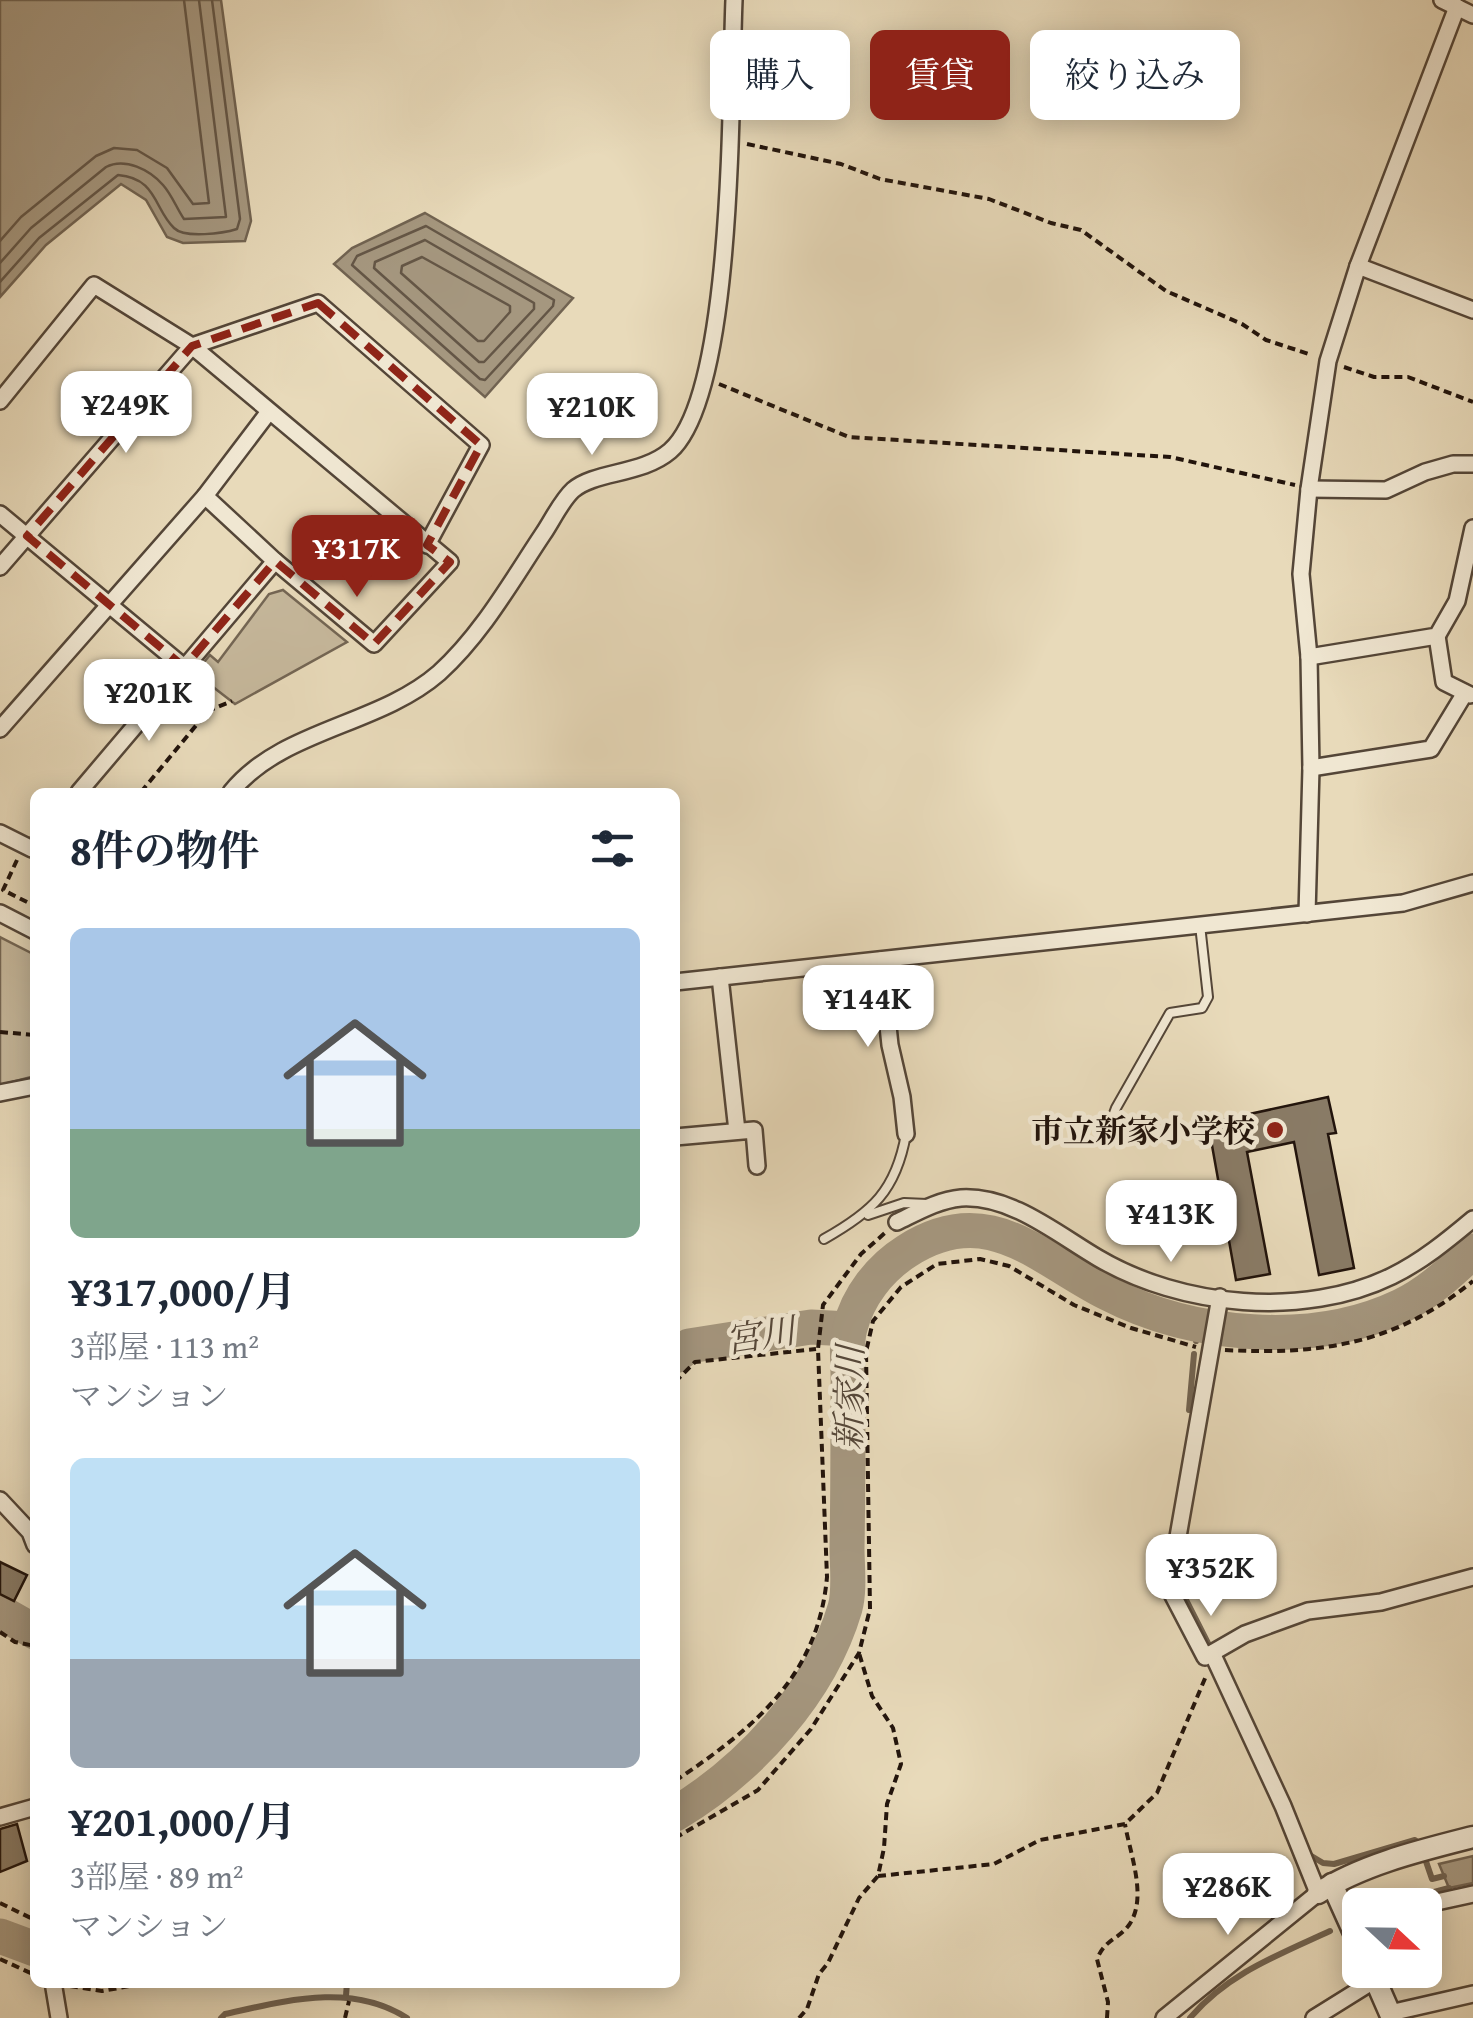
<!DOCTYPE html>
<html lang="ja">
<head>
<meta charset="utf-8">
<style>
	:root { --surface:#fff; --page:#f2f2f3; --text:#1f2937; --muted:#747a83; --accent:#8f2418 }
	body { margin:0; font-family:"Gentium Book Plus","Noto Serif JP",serif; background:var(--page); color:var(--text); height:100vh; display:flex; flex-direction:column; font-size:38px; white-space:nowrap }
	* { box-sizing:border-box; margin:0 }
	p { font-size:32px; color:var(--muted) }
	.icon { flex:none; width:55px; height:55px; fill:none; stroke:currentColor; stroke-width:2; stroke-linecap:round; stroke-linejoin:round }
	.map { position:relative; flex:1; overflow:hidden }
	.details { position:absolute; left:30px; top:788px; width:650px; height:1200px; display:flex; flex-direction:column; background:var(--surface); border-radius:15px; box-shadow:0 5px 25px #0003 }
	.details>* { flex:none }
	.guide { position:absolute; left:710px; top:30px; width:612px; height:90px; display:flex; gap:20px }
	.needle { width:65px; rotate:112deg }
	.controls { position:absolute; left:1342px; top:1888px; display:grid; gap:20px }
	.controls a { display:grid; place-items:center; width:100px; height:100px; border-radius:15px; background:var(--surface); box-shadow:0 5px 25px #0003; font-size:50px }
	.price { position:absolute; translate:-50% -85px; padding:0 22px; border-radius:20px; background:#fff; color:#222; font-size:32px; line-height:65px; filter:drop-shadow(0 2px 5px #0008) }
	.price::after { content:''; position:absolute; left:50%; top:60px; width:30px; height:22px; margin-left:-15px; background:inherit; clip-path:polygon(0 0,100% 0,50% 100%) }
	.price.active { background:var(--accent); color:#fff }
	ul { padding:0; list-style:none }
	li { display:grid; align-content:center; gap:20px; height:530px; padding:0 40px }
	li span { display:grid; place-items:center; height:310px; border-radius:15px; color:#555 }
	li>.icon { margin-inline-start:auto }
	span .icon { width:180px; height:180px; fill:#fffc; stroke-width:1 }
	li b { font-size:42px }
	h2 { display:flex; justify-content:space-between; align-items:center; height:120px; padding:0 40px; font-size:42px }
	.chip { padding:0 35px; border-radius:15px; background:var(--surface); box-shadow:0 5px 25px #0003; font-size:35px; line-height:90px }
	.chip.active { background:var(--accent); color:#fff }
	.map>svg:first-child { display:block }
</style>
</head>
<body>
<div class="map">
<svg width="1473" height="2018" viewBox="0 0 1473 2018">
	<rect width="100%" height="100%" fill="#e8daba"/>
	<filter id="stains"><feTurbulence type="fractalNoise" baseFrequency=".002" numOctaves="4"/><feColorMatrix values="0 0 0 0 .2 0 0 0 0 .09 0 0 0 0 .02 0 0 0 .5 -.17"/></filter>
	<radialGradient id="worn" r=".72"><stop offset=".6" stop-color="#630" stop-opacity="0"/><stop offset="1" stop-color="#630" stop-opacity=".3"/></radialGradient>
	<!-- green -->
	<g fill="#c6b89c" stroke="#746654" stroke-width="2.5">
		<path d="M283 590 347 642 235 704 195 673 210 655 218 662 269 594Z"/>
		<path d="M0 937 35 955V1076L0 1085Z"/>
	</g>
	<!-- water -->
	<g fill="#a5977f" stroke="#716351" stroke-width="2.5">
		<path d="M0 0H221L251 221 245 241 183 243 167 237 146 200 121 184 46 245 0 297Z"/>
		<path d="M425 213 573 298 485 397 334 264 352 248Z"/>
		<path d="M1473 1856V1883L1449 1888 1439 1864Z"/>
	</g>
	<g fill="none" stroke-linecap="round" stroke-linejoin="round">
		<!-- shore -->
		<g stroke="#645646" stroke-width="2.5">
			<path d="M426 226 554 300 553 306 485 380 480 379 352 265 357 256Z"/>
			<path d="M425 240 534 303V309L484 362H479L374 268 375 262Z"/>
			<path d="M0 241 21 217 96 156 114 148 137 150 167 168 193 204 209 203 184 0"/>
			<path d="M422 257 510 306V312L484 341H478L401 273 402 266Z"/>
			<path d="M0 263 31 228 106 167C125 157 150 170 163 185 172 195 177 209 184 219L226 217 199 0"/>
			<path d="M0 282 39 238 118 175C157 178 154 209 174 228 185 239 224 233 237 229L240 219 212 0"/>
		</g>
		<!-- stream -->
		<g stroke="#716351" stroke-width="6">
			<path d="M1196 1341 1197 1322"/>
			<path d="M1189 1410 1194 1354"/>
			<path d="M1178 1584 1208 1643"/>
			<path d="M1308 1854 1323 1863 1334 1864 1415 1840 1420 1844 1432 1879 1444 1876"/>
			<path d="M1386 1905 1449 1888"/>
			<path d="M346 1996 347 1982"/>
			<path d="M221 2018 225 2014C285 2001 351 1982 407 2018"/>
			<path d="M1190 2018C1227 1974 1278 1955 1330 1931"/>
		</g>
		<!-- river -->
		<g stroke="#a5977f" stroke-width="35">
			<path d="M675 1356 689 1346 811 1327 849 1329"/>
			<path d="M0 1612 35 1632"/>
			<path d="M675 1814C750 1769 820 1693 845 1608 850 1590 847 1566 847 1548 848 1495 848 1441 848 1388 849 1370 845 1346 850 1328 858 1296 880 1268 907 1251 988 1199 1038 1258 1107 1293 1192 1337 1313 1348 1401 1306 1427 1294 1452 1271 1473 1251"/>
			<path d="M0 1936 35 1949"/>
		</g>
	</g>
	<!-- building -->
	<g fill="#897b66" stroke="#22140c" stroke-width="2.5">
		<path d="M1328 1097 1336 1133 1328 1134 1354 1268 1319 1275 1294 1142 1247 1152 1270 1274 1236 1280 1208 1123Z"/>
		<path d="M0 1562 27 1575 14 1601 0 1594Z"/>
		<path d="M17 1824 27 1861 0 1872V1829Z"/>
	</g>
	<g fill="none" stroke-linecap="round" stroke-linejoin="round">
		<!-- service casing -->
		<g stroke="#544638" stroke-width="12">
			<g id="service">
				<path d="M1105 1138 1116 1108 1170 1013 1202 1008 1208 997 1200 925"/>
				<path d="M868 1215 904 1203 927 1204"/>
				<path d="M824 1239C872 1212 896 1191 906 1134"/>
			</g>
		</g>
		<!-- minor casing -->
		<g stroke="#544638" stroke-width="20">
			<g id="minor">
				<path d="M1442 0 1473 15"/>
				<path d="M1358 266 1473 310"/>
				<path d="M0 401 94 285 192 346 450 562 374 644 275 561 205 496"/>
				<path d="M1309 489 1386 490 1425 472 1453 464H1473"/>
				<path d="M0 514 184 667"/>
				<path d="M0 567 192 346 318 303 481 445 427 545"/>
				<path d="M1437 636 1444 682 1470 695"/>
				<path d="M1309 657 1437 636 1457 601 1473 528"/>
				<path d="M0 729 205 496 268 413"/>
				<path d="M1311 768 1431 749 1465 693"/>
				<path d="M79 792 275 561"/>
				<path d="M231 792C282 729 378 726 439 673 482 634 511 582 543 534 552 521 561 501 573 490 595 471 642 475 670 451 735 394 730 91 734 0"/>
				<path d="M0 833 32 849 35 845"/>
				<path d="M0 913 35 931"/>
				<path d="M1307 914 1311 768 1309 657 1301 574 1309 489 1328 361 1358 266 1457 7"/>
				<path d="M881 960 890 1045 902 1097 906 1134"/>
				<path d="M720 977 737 1131"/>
				<path d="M675 982 1403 903 1473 883"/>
				<path d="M0 1093 35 1086"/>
				<path d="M675 1137 754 1130 757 1166"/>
				<path d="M897 1222C916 1213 938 1200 961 1198 1011 1195 1057 1234 1098 1258 1181 1307 1304 1319 1392 1276 1421 1262 1448 1240 1473 1219"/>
				<path d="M1220 1297 1169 1588 1205 1657 1245 1634 1308 1611 1381 1602 1473 1577"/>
				<path d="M0 1500 30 1532 35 1545"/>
				<path d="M0 1817 35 1807"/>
				<path d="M1423 1905 1473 1894"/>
				<path d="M53 1982 59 2018"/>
				<path d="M1390 2013 1473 1994"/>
				<path d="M1164 2018 1318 1893 1283 1806 1212 1653"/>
				<path d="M1314 2018 1375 1980"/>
			</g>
		</g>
		<!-- tertiary casing -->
		<g stroke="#544638" stroke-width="25">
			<g id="tertiary">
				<path d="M1332 1884 1360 1946"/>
				<path d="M1318 1893C1363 1864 1422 1850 1473 1837"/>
				<path d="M1371 1970 1392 2018"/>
			</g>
		</g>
		<!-- path -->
		<g stroke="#22140c" stroke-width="4" stroke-dasharray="8 5" stroke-linecap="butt">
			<path d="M747 144 841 164 880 179 989 199 1051 223 1081 230 1166 291 1242 324 1266 340 1312 355"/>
			<path d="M1344 367 1374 377H1408L1473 402"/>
			<path d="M719 384 849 437 1170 457 1295 485"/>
			<path d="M141 792 208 711 232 701"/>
			<path d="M17 860 3 890 35 906"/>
			<path d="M0 1032 35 1035"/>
			<path d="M1225 1350C1322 1355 1396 1344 1473 1281"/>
			<path d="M675 1382 695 1362 816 1349"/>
			<path d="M0 1632 15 1642 35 1646"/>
			<path d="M675 1781C754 1728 818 1677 827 1577L818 1349 823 1305 861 1254 886 1232"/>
			<path d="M675 1838 758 1790 811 1729 859 1653 870 1609 866 1352 873 1321 901 1287 937 1264 980 1259 1009 1266 1074 1305 1131 1328 1196 1347"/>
			<path d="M878 1876 994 1864 1040 1840 1125 1824 1157 1793 1206 1676"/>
			<path d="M0 1903 35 1920"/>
			<path d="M0 1959 35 1975"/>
			<path d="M70 1986 102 1991 152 1982"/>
			<path d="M345 2018 349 2001"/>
			<path d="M799 2018 807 2009 819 1974 828 1963 859 1898 878 1876 884 1848 887 1804 901 1764 893 1728 872 1696 859 1653"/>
			<path d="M1107 2018 1108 2002 1097 1959C1106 1938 1118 1940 1129 1925 1148 1898 1130 1854 1125 1824"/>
		</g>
		<!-- service -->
		<use href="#service" stroke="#f0e7d2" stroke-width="8"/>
		<!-- minor -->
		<use href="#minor" stroke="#f0e7d2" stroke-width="15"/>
		<!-- tertiary -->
		<use href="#tertiary" stroke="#f0e7d2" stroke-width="20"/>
	</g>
	<!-- marked area -->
	<path fill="none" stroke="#8f2418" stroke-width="8" stroke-dasharray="20 12" stroke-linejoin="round" d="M318 303 481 445 427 545 450 562 374 644 275 561 184 667 27 536 192 346Z"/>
	<!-- markers -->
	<circle fill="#8f2418" stroke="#f0e7d2" stroke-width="4" cx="1275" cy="1130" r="10"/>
	<g text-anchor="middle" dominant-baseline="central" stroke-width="9" stroke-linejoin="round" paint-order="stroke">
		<!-- poi labels -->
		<g font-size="32" font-weight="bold" fill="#22140c" stroke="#f0e7d2" text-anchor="end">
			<text x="1255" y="1130">市立新家小学校</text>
		</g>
		<!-- water labels -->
		<g font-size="35" font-style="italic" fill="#56483a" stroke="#f0e7d2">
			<text transform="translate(760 1335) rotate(-9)">宮川</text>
			<text transform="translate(849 1398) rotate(-89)">新家川</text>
		</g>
	</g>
	<rect width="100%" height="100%" filter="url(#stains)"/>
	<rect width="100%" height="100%" fill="url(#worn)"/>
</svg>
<div class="controls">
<a><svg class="needle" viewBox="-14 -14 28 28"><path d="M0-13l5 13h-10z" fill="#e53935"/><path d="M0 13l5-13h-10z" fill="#747a83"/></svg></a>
</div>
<b class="price" style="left:126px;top:456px">¥249K</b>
<b class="price" style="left:592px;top:458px">¥210K</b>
<b class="price active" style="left:357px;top:600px">¥317K</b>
<b class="price" style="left:149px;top:744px">¥201K</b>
<b class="price" style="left:868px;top:1050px">¥144K</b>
<b class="price" style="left:1171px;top:1265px">¥413K</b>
<b class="price" style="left:1211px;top:1619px">¥352K</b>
<b class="price" style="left:1228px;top:1938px">¥286K</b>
<div class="guide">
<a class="chip">購入</a>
<a class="chip active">賃貸</a>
<a class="chip">絞り込み</a>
</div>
<section class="details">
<h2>8件の物件<svg class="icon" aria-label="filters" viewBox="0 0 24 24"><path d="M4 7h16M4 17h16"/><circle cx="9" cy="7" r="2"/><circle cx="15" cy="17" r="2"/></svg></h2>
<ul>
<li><span style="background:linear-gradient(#a9c7e8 65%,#7fa58c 0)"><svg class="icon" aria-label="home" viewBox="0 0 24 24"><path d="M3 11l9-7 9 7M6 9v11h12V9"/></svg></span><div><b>¥317,000/月</b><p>3部屋 · 113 m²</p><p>マンション</p></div></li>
<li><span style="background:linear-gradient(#bfe0f5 65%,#9aa5b1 0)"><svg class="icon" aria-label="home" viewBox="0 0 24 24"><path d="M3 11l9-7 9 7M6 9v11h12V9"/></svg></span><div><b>¥201,000/月</b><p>3部屋 · 89 m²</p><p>マンション</p></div></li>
</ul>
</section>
</div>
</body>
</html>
